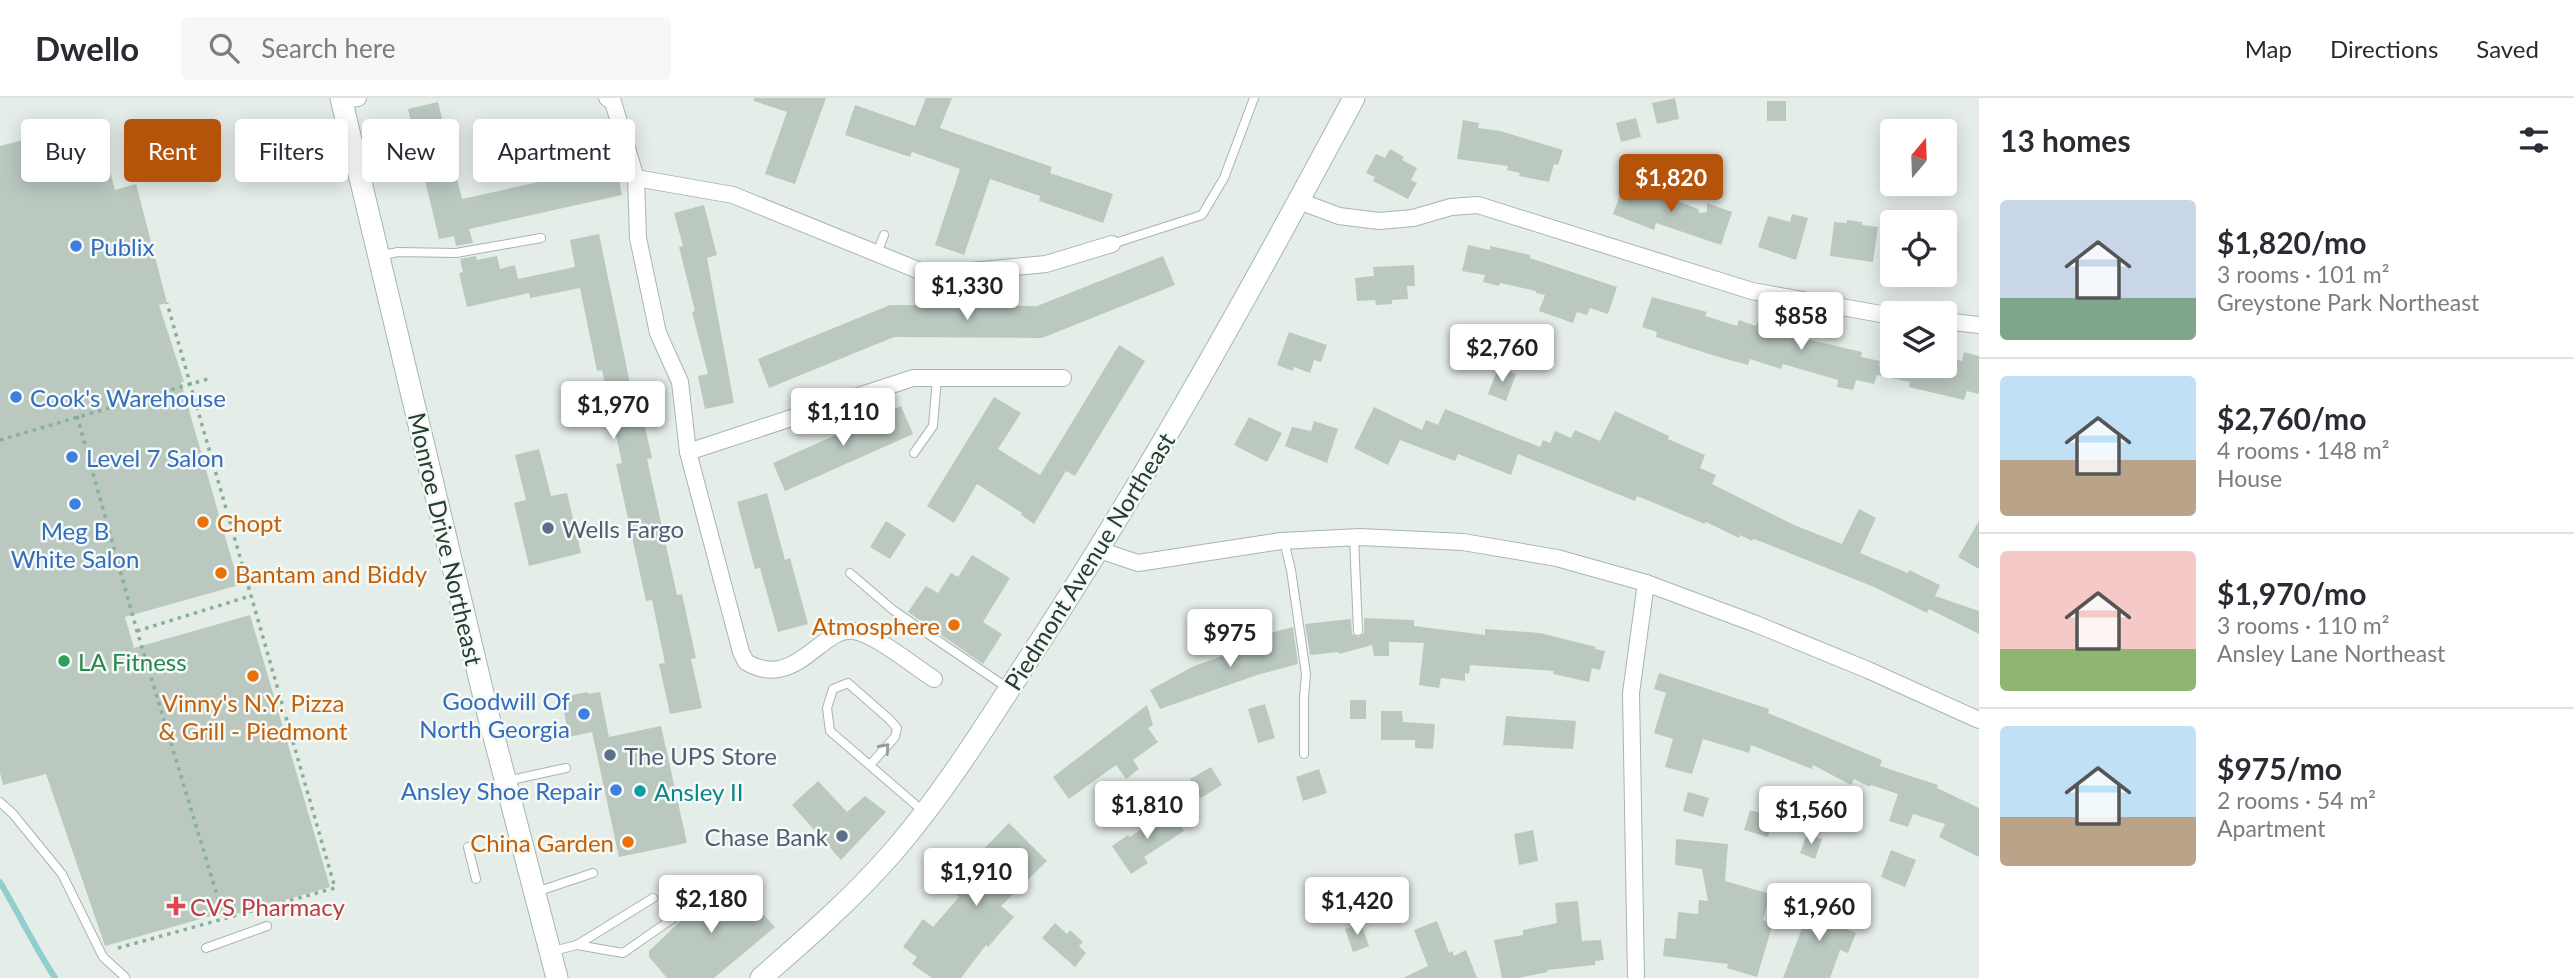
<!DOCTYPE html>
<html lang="en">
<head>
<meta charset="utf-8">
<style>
	:root { --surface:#fff; --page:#f7f7f7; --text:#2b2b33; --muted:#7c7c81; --line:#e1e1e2; --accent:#b45309 }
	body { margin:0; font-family:Lato,sans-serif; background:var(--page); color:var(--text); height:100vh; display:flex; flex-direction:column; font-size:26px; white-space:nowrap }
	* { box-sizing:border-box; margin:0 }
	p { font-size:23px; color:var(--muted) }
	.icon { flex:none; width:38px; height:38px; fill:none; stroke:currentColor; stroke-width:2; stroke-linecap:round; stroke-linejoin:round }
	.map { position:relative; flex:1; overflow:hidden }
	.drawer { display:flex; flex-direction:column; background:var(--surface); width:595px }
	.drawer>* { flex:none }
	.banner { position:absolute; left:21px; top:21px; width:665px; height:63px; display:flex; gap:14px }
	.needle { width:46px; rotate:19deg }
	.buttons { position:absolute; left:1880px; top:21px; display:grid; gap:14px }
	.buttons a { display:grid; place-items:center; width:77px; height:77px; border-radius:7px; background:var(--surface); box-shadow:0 4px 18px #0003; font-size:35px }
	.price { position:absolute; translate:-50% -60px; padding:0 16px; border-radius:7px; background:#fff; color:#222; font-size:23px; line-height:46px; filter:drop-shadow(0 2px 4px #0008) }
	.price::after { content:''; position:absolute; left:50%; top:42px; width:21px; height:16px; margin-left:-10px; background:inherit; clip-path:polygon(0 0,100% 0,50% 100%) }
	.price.current { background:var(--accent); color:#fff }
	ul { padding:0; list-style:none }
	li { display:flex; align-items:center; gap:21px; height:175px; padding:0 21px }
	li+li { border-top:2px solid var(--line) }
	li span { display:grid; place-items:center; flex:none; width:196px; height:140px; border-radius:7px; color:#555 }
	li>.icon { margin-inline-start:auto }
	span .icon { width:84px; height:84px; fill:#fffc; stroke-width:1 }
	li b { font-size:30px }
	h2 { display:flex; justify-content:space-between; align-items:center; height:84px; padding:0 21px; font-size:30px }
	.pill { padding:0 24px; border-radius:7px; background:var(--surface); box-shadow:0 4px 18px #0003; font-size:24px; line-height:63px }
	.pill.current { background:var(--accent); color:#fff }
	header { display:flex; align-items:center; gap:42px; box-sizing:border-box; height:98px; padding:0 35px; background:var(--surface); border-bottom:2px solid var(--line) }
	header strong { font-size:33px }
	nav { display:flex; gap:38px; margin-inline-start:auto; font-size:24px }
	.search { width:490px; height:63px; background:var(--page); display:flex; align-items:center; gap:18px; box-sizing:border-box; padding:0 24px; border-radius:7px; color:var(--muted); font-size:26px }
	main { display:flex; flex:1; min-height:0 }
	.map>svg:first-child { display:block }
</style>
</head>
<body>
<header>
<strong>Dwello</strong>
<div class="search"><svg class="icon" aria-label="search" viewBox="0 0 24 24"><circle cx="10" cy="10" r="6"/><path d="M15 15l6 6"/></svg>Search here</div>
<nav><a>Map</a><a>Directions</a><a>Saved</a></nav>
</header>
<main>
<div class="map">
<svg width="1979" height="880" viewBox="0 0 1979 880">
	<rect width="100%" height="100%" fill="#e5ede8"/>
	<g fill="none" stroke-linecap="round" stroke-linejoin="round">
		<!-- stream -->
		<path stroke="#90cfcd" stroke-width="6" d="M0 784C19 816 35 849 55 880"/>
	</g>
	<!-- building -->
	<g fill="#bac8c0">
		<path d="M754 0H826L795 86 765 76 787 14 754 3Z"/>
		<path d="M926 0H952L940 30 1052 69 1050 75 1113 96 1103 125 1039 103 1040 98 990 81 964 157 935 147 960 71 912 54 910 59 845 37 855 7 915 28Z"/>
		<path d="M1675 0 1679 21 1657 26 1652 5Z"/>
		<rect x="1767" y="3" width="19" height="20"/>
		<path d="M438 4 462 101 616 67 622 97 469 131 473 145 456 148 454 138 439 141 408 11Z"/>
		<path d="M1636 20 1641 39 1621 44 1616 25Z"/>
		<path d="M1463 22 1479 25 1478 30 1500 33 1563 52 1558 67 1554 66 1549 84 1519 78 1520 75 1507 72 1508 68 1457 61Z"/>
		<path d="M96 23 115 92 136 86 167 205 159 207 184 284H181L239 487 125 519 134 550 250 517 330 789 233 817 232 812 105 848 46 676 3 687 0 675V48Z"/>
		<path d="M1390 51 1404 59 1402 62 1417 70 1411 82 1417 85 1408 101 1373 83 1375 79 1366 75 1376 56 1385 60Z"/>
		<path d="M1625 84 1640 89 1641 86 1656 91 1655 94 1698 111 1699 115 1707 114V105L1732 114 1721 147 1656 125 1654 132 1613 116Z"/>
		<path d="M704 107 717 157 707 160 734 305 705 311 698 278 708 276 692 214 695 213 679 149 683 148 674 115Z"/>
		<path d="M1792 116 1808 120 1796 162 1758 149 1768 118 1790 124Z"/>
		<path d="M1847 122 1862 124V127L1878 129 1873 164 1830 158 1834 124 1847 125Z"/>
		<path d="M599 136 632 295 637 294 652 360 647 361 677 497 682 496 696 560 691 561 702 610 670 616 659 566 665 565 652 502 646 503 616 366 622 365 602 272 597 273 580 190 530 200 529 195 467 209 459 175 463 174 460 161 476 158 477 162 497 158 500 171 515 167 518 181 575 169 570 142Z"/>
		<path d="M1468 147 1490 152V148L1530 157V160L1617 189 1608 216 1590 210 1587 217 1577 214 1573 225 1539 213 1545 197 1536 195V193L1500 185 1499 188 1483 184 1485 177 1462 173Z"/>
		<path d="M1163 158 1175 187 1042 240 894 239 769 290 758 261 890 207 1037 208Z"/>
		<path d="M1414 167 1415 188H1407L1408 201 1392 202V206L1376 207 1375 202 1357 203 1355 180 1374 178 1373 169Z"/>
		<path d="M1652 199 1707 214 1705 218 1737 228 1739 222 1756 228 1758 224 1794 236 1793 238 1862 254 1861 259 1880 263 1879 268H1944V259L1962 263 1964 254 1979 258V296L1967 293 1964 302 1909 289 1910 284 1877 277 1874 286 1856 282 1853 292 1837 289 1838 282 1783 266 1781 271 1750 261 1748 267 1712 257 1656 239 1657 234 1642 229Z"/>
		<path d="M1289 234 1327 247 1321 264 1314 262 1310 275 1294 269 1293 273 1277 267Z"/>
		<path d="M1119 247 1145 263 1075 378 1066 373 1034 426 1021 417 1022 415 977 386 954 425 927 408 994 299 1021 315 998 351 1040 377Z"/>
		<path d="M1498 270 1516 276 1506 303 1488 296Z"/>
		<path d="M901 308 913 336 785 393 773 365Z"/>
		<path d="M1374 309 1422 332 1426 322 1438 327 1445 311 1540 349 1543 342 1550 345 1555 333 1571 340 1575 332 1600 343 1615 313 1669 338 1668 341 1705 357 1700 370 1716 377 1712 386 1794 427 1842 446 1859 411 1876 420 1860 455 1908 475 1909 472 1940 487 1935 498 1979 513V536L1929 511 1927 515 1874 489 1762 444 1753 441 1752 443 1740 437 1739 440 1706 424 1705 426 1637 398 1635 403 1518 356 1511 377 1458 356 1455 363 1400 342 1388 367 1354 350Z"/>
		<path d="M1249 319 1282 335 1267 364 1234 347Z"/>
		<path d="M1314 323 1338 331 1327 365 1285 348 1292 329 1311 333Z"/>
		<path d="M539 351 551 398 567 395 581 455 529 468 514 405 526 402 515 357Z"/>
		<path d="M767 395 785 462 790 460 808 526 778 534 760 470 755 471 737 404Z"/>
		<path d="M886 423 906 436 890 461 870 449Z"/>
		<path d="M1979 423V471L1958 459Z"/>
		<path d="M972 457 1010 480 983 524 1002 536 983 566 908 514 926 488 938 495 951 475 958 479Z"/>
		<path d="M1364 520 1414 522V528L1485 537V531L1540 535 1596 549 1595 551 1605 553 1600 572 1592 570 1589 584 1553 576 1554 573 1470 567 1469 576 1465 575V583L1441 580 1439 590 1419 587 1424 545 1389 544V558H1374L1372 547 1339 556V554L1310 557 1305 526 1351 521 1352 536 1359 539 1364 535Z"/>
		<path d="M1293 529 1298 566 1257 577 1160 611 1150 592 1194 568 1272 541 1270 535Z"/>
		<path d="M1659 575 1769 611 1768 615 1882 662 1880 668 1938 687 1937 690 1979 710V759L1939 739 1945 726 1913 716 1908 729 1889 723 1898 696 1871 687 1870 689 1854 681 1851 687 1813 667 1812 671 1751 647 1749 655 1703 641 1692 676 1665 669 1673 641 1654 635 1666 595 1654 591Z"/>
		<path d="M588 594V596L600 594 609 639 661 628 687 745 619 759 592 634 569 639 561 599Z"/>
		<rect x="1350" y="602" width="16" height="19"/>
		<path d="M1265 606 1275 640 1258 645 1248 611Z"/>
		<path d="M1147 607 1153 627 1148 630 1158 644 1133 662 1139 671 1126 681 1116 667 1069 701 1053 679Z"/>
		<path d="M1381 613H1402L1403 624 1435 626 1433 651 1415 650V642H1381Z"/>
		<path d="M1506 618 1576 623 1573 651 1503 647Z"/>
		<path d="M1211 669 1222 687 1201 700 1190 681Z"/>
		<path d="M1319 671 1327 695 1303 703 1296 679Z"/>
		<path d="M818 683 847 714 865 698 886 714 841 762 792 707Z"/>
		<path d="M1688 694 1709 700 1703 719 1683 713Z"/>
		<path d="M1170 712 1184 733 1144 759 1148 765 1131 776 1112 748 1128 737 1130 739Z"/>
		<path d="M1750 712 1774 719 1768 739 1744 732Z"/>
		<path d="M1009 725 1047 763 1001 808 1014 819 988 849 986 847 961 880H932L912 866 917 859 903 849 923 821 933 829 959 799 951 792 977 762 975 760Z"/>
		<path d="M1533 732 1538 763 1519 767 1514 736Z"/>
		<path d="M1807 736 1822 741 1815 761 1800 755Z"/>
		<path d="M1676 741 1728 746 1725 783 1770 796 1763 822 1773 825 1757 879 1727 870 1728 866 1663 858 1665 840 1676 841 1678 814 1698 816 1699 802 1708 803 1702 771 1675 767Z"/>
		<path d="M1891 752 1916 762 1905 789 1881 779Z"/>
		<path d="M728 778 775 829 714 880H667L649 859V853Z"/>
		<path d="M1816 794 1834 801 1826 823 1856 835 1848 855 1840 852 1830 880H1783Z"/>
		<path d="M1578 803 1582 843 1601 842 1604 862 1595 863V867L1547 872 1548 874 1518 880H1502L1494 842 1523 837V832L1557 825 1555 805Z"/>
		<path d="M1437 823 1449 855 1452 853 1454 858 1466 852 1477 880H1403L1428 868 1414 832Z"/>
		<path d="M1055 825 1067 836 1070 832 1083 844 1079 848 1086 855 1075 869 1042 840Z"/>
		<path d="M1361 825 1369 848 1353 854 1345 831Z"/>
	</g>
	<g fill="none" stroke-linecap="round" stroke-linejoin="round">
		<!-- service casing -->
		<g stroke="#a8b5ae" stroke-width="10">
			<g id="service">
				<path d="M1112 146 1202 117 1224 80 1254 0"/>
				<path d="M877 155 884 137"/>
				<path d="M379 158 398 154 456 155 541 140"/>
				<path d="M914 355 933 328 937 280"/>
				<path d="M1354 439 1358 533"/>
				<path d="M1284 443 1291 472 1306 576 1304 599V656"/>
				<path d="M850 475 893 512 1009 591"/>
				<path d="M870 667 895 639 897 630 889 621 848 585 833 591 827 610 830 633 924 714"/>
				<path d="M506 683 566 670"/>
				<path d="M0 704 13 716 62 776 103 859 125 879"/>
				<path d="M468 749 476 781"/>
				<path d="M536 794 593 775"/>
				<path d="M577 847 653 800"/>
				<path d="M206 850 267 828"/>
				<path d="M553 853 577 847 623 855 672 821"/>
			</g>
		</g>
		<!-- minor casing -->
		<g stroke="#a8b5ae" stroke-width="18">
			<g id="minor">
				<path d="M607 0 613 4 636 80 638 140 658 235 680 284 688 354 741 554 746 564C796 594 822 527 854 533 875 536 915 569 934 581"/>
				<path d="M342 3 358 0"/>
				<path d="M636 80 733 97 930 177 1046 166 1112 146"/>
				<path d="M1299 103 1339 118 1379 123 1413 120 1451 109 1478 107 1752 193 1892 218"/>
				<path d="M1944 223 1979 227"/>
				<path d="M688 354 913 280H1063"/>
				<path d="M1099 452 1138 465 1281 443 1360 439 1463 444 1557 460 1646 485 1756 526 1868 572 1979 622"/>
				<path d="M1636 880 1631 595 1646 485"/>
			</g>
		</g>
		<!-- secondary casing -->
		<g stroke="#a4b8ad" stroke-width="23">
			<g id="secondary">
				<path d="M341 0 487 612 557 880"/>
				<path d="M761 880C807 840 853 800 893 754 950 688 995 612 1043 539 1156 364 1256 183 1354 0"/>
			</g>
		</g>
		<!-- path -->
		<g stroke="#87af9b" stroke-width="3.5" stroke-dasharray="3.5 5" stroke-linecap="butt">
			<path d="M77 318 137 533 224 820"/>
			<path d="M0 342 211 280"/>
			<path d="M137 533 250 498"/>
			<path d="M118 850 335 790 167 205"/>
		</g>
		<!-- service -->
		<use href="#service" stroke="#fff" stroke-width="8"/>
		<!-- minor -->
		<use href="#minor" stroke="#fff" stroke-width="16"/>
		<!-- secondary -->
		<use href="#secondary" stroke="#fff" stroke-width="21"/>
	</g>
	<!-- one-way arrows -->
	<defs><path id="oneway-chevron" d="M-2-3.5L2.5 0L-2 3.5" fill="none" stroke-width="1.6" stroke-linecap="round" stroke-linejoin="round" transform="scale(1.75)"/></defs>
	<use stroke="#929e98" href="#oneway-chevron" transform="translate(885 650) rotate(-48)"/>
	<!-- markers -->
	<g fill="#3f7fe0" stroke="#f5faf7" stroke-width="2.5">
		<circle cx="76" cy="148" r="7"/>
		<circle cx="16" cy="299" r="7"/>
		<circle cx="72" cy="359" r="7"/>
		<circle cx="75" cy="406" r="7"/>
		<circle cx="584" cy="616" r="7"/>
		<circle cx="616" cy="692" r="7"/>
	</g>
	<g fill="#e8710a" stroke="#f5faf7" stroke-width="2.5">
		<circle cx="203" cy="424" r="7"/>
		<circle cx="221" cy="475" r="7"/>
		<circle cx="954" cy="527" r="7"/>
		<circle cx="253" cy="578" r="7"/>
		<circle cx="628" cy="744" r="7"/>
	</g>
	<g fill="#5c6f8a" stroke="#f5faf7" stroke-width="2.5">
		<circle cx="548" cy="430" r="7"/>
		<circle cx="610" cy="657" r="7"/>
		<circle cx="842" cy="738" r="7"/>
	</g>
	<circle fill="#2e9e5b" stroke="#f5faf7" stroke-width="2.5" cx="64" cy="563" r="7"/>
	<circle fill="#0f9aa8" stroke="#f5faf7" stroke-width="2.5" cx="640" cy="693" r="7"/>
	<path fill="#e0444e" stroke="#f5faf7" stroke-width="2.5" d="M172.5 797.5h7v7h7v7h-7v7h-7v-7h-7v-7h7z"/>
	<g text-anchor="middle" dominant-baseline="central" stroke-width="5" stroke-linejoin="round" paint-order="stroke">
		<!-- shop labels -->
		<g font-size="24" fill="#366cbe" stroke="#f5faf7" text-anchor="start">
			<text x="90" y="148">Publix</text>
			<text x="30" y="299">Cook's Warehouse</text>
			<text x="86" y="359">Level 7 Salon</text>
			<text x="75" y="432" text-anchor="middle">Meg B<tspan x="75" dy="28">White Salon</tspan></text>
			<text x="570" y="602" text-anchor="end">Goodwill Of<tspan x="570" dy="28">North Georgia</tspan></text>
			<text x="602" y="692" text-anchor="end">Ansley Shoe Repair</text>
		</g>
		<!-- food labels -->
		<g font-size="24" fill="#c56008" stroke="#f5faf7" text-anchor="start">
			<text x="217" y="424">Chopt</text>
			<text x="235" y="475">Bantam and Biddy</text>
			<text x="940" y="527" text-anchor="end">Atmosphere</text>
			<text x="253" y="604" text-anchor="middle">Vinny's N.Y. Pizza<tspan x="253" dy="28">&amp; Grill - Piedmont</tspan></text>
			<text x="614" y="744" text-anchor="end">China Garden</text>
		</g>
		<!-- service labels -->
		<g font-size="24" fill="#4e5e75" stroke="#f5faf7" text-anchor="start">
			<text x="562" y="430">Wells Fargo</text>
			<text x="624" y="657">The UPS Store</text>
			<text x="828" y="738" text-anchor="end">Chase Bank</text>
		</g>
		<!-- street labels -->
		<g font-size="24" fill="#253e32" stroke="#f5faf7">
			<text transform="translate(446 441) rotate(77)">Monroe Drive Northeast</text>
			<text transform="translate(1089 463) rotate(-58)">Piedmont Avenue Northeast</text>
		</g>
		<!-- leisure labels -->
		<g font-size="24" fill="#27864d" stroke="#f5faf7" text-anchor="start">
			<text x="78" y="563">LA Fitness</text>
		</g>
		<!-- culture labels -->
		<g font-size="24" fill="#0d838f" stroke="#f5faf7" text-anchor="start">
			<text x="654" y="693">Ansley II</text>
		</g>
		<!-- health labels -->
		<g font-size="24" fill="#be3a42" stroke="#f5faf7" text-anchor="start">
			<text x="190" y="808">CVS Pharmacy</text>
		</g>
	</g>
</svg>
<div class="buttons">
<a><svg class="needle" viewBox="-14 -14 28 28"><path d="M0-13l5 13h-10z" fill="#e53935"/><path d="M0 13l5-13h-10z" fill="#7c7c81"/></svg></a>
<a><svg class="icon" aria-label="locate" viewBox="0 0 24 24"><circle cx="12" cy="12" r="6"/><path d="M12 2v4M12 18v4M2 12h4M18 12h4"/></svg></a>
<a><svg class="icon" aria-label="layers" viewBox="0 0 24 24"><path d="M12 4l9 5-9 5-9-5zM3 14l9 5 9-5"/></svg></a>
</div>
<b class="price current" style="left:1671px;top:116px">$1,820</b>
<b class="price" style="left:967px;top:224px">$1,330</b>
<b class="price" style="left:1801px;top:254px">$858</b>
<b class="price" style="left:1502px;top:286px">$2,760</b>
<b class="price" style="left:613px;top:343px">$1,970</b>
<b class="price" style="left:843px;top:350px">$1,110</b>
<b class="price" style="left:1230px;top:571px">$975</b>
<b class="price" style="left:1147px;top:743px">$1,810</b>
<b class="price" style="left:1811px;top:748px">$1,560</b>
<b class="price" style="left:976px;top:810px">$1,910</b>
<b class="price" style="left:711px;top:837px">$2,180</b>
<b class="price" style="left:1357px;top:839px">$1,420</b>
<b class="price" style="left:1819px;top:845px">$1,960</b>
<div class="banner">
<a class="pill">Buy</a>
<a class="pill current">Rent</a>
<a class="pill">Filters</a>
<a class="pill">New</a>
<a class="pill">Apartment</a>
</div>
</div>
<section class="drawer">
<h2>13 homes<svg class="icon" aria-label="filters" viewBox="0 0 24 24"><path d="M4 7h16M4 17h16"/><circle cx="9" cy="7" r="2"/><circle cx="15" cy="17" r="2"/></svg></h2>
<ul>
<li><span style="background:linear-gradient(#c9d6e8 70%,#7fa58c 0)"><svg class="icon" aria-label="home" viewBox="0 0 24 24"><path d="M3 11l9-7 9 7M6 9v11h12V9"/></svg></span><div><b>$1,820/mo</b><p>3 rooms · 101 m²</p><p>Greystone Park Northeast</p></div></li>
<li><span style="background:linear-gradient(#bfe0f5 60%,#b9a48a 0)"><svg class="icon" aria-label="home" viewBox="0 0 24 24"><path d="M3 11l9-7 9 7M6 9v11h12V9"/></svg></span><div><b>$2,760/mo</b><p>4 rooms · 148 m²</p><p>House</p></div></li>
<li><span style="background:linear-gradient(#f6c9c9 70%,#8fb573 0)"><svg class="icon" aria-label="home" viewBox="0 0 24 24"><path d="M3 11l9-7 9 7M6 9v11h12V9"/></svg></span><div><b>$1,970/mo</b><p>3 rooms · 110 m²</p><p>Ansley Lane Northeast</p></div></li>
<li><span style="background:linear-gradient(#bfe0f5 65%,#b9a48a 0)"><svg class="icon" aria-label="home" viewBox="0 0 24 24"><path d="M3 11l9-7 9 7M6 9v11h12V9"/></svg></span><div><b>$975/mo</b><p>2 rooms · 54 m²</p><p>Apartment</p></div></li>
</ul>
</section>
</main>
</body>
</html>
